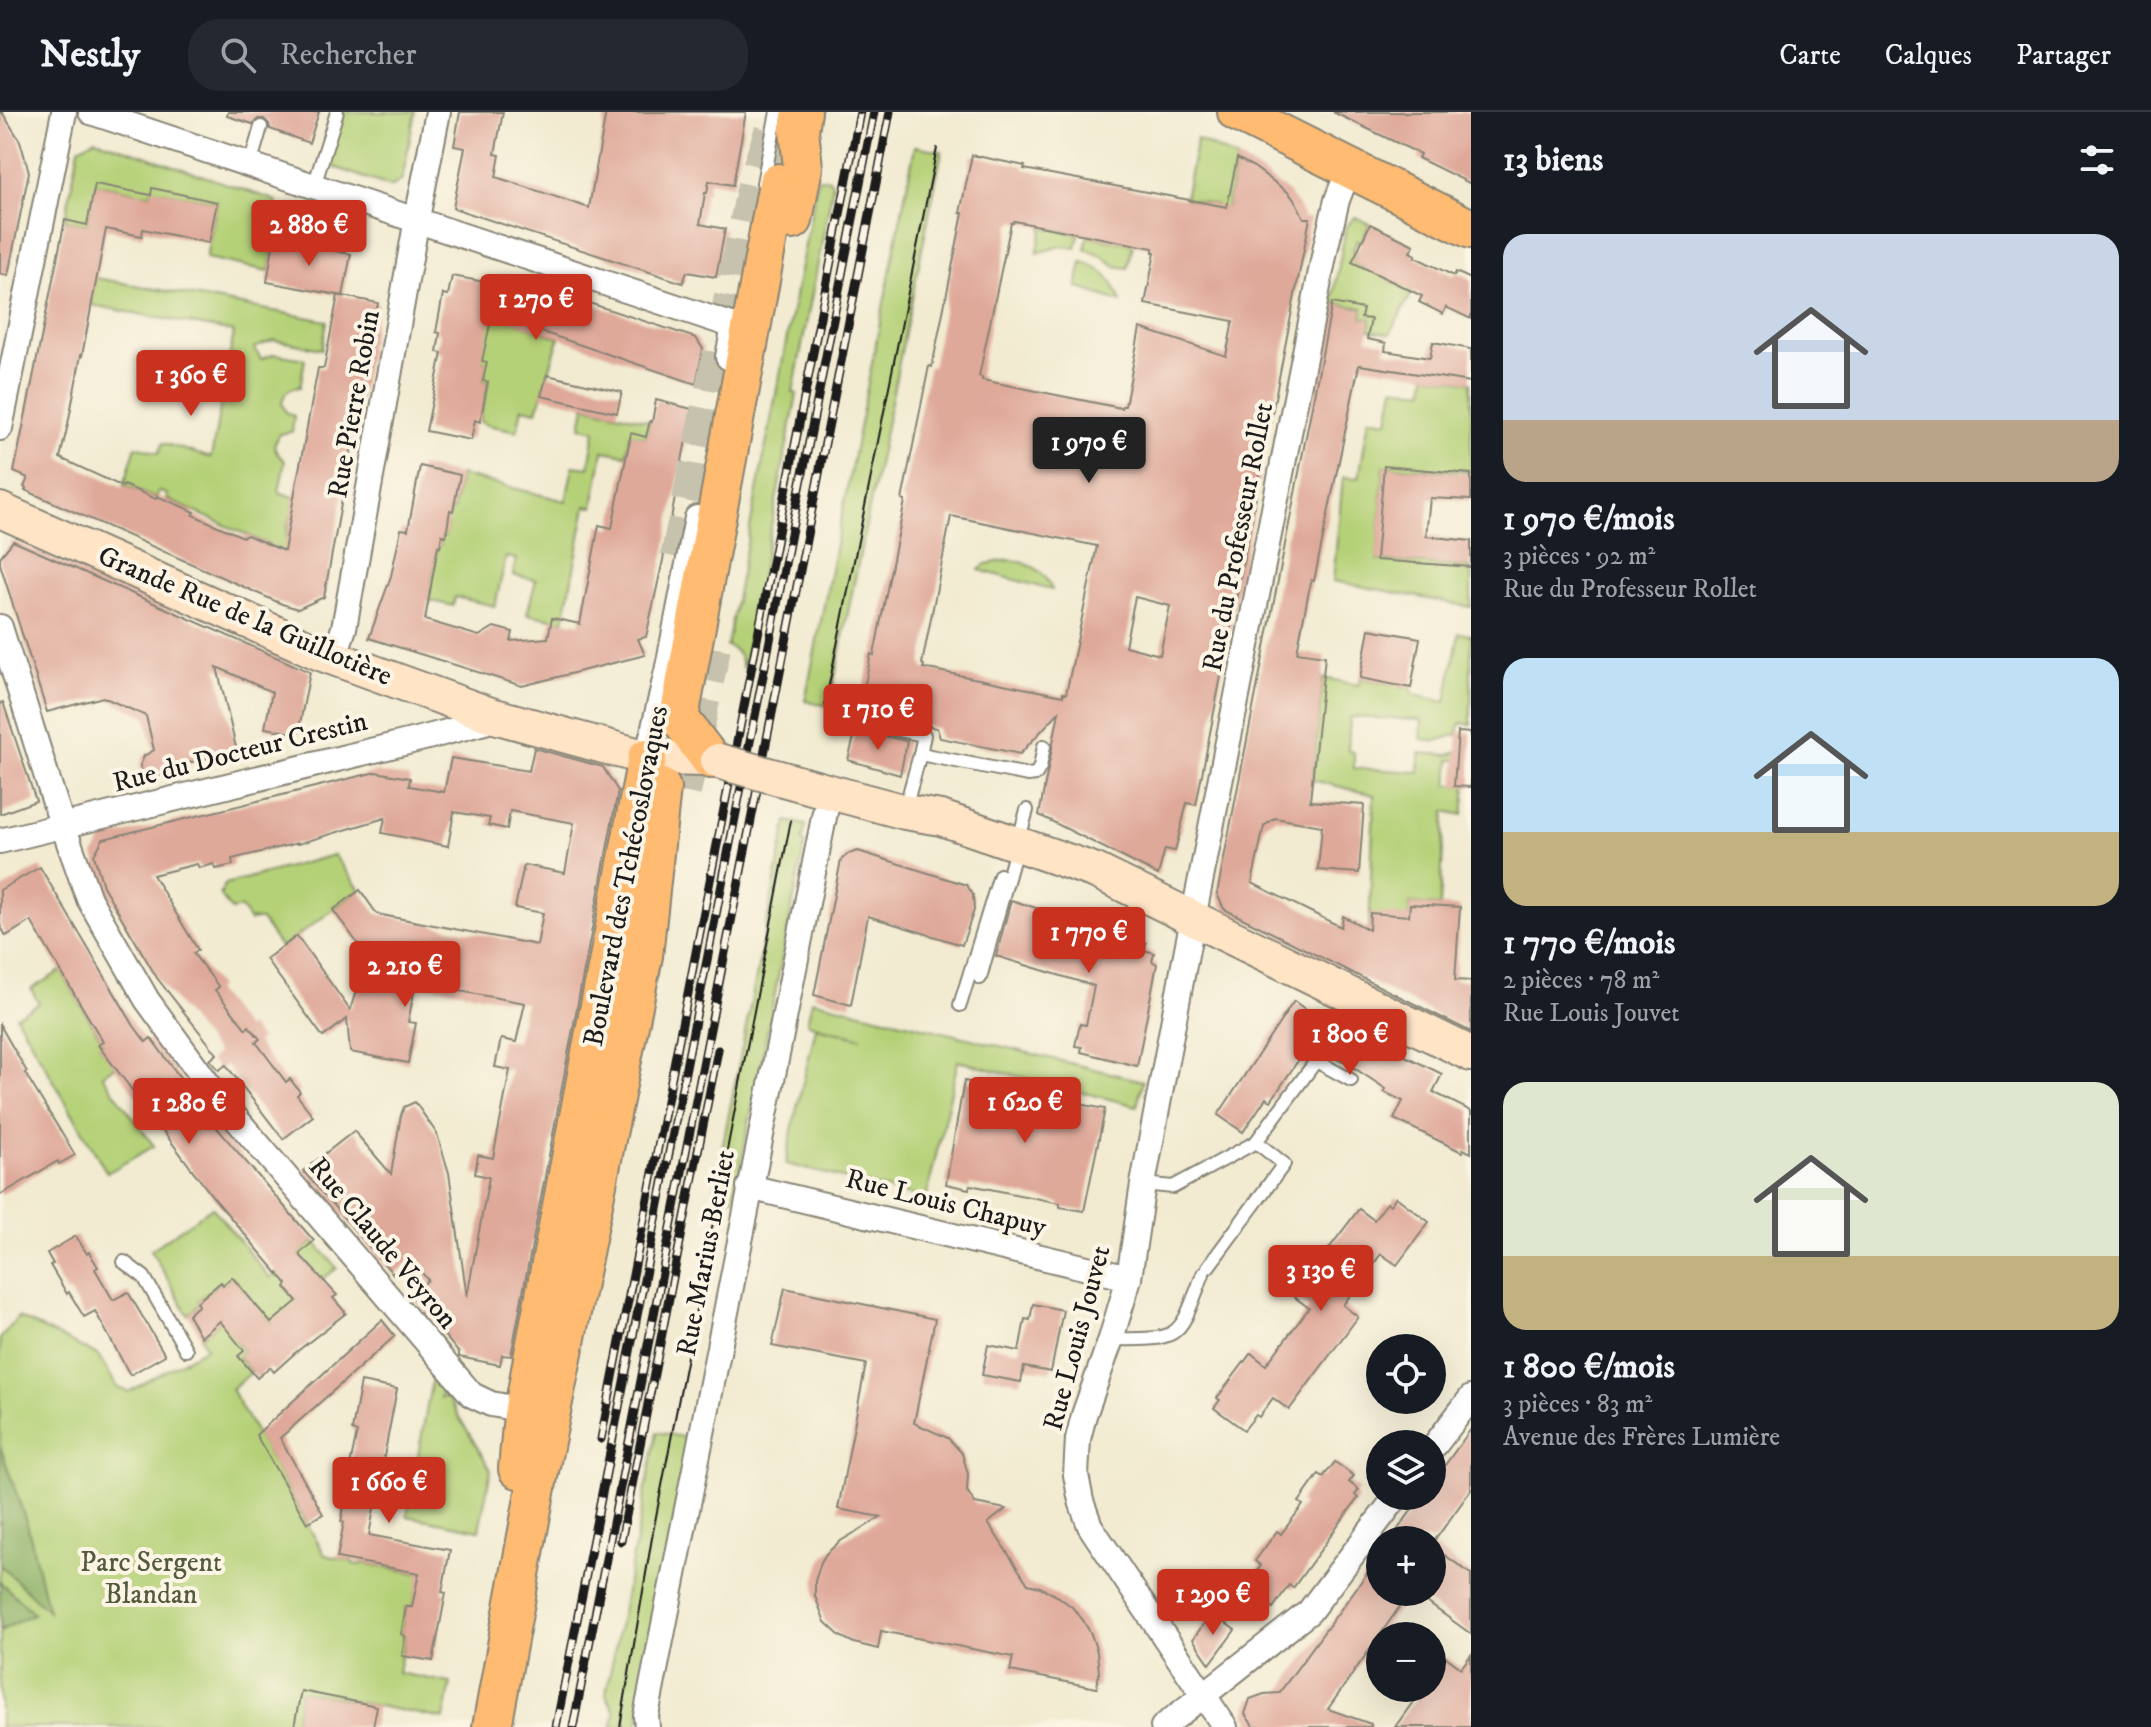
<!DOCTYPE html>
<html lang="fr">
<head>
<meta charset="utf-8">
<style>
	:root { --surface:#171b24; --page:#242831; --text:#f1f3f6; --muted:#9ea1a6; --line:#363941; --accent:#c8321e }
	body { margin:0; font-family:"IM FELL DW Pica",serif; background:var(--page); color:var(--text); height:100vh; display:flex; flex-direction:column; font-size:30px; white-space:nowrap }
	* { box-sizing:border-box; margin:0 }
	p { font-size:26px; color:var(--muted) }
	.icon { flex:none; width:44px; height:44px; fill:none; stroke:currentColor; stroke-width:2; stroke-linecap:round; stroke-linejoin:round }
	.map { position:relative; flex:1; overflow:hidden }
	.sheet { display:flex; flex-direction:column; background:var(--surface); width:680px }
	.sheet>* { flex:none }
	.tools { position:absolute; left:1366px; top:1222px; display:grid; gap:16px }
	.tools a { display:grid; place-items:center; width:80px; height:80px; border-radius:50%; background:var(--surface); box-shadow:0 8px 32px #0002; font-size:40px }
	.price { position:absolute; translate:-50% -68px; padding:0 18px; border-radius:8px; background:var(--accent); color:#fff; font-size:26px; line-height:52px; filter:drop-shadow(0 2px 4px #0008) }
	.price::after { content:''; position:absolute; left:50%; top:48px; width:24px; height:18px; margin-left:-12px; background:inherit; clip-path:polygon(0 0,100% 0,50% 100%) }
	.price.on { background:#222; color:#fff }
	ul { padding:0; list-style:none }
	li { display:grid; align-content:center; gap:16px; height:424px; padding:0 32px }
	li span { display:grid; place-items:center; height:248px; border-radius:24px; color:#555 }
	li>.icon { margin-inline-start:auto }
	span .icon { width:144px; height:144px; fill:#fffc; stroke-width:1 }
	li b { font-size:34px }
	h2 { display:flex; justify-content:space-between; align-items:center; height:96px; padding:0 32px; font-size:34px }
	header { display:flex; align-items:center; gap:48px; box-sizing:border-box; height:112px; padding:0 40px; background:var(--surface); border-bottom:2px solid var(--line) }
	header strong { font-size:38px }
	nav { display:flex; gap:44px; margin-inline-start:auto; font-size:28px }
	.search { width:560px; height:72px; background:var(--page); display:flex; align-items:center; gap:20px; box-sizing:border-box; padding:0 28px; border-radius:32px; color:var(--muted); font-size:30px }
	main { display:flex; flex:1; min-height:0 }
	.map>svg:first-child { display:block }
</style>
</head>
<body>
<header>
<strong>Nestly</strong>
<div class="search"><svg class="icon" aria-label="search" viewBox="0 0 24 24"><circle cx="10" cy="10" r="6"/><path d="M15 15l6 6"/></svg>Rechercher</div>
<nav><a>Carte</a><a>Calques</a><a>Partager</a></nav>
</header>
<main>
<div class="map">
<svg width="1471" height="1615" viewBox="0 0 1471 1615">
	<rect width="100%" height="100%" fill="#fcf5e5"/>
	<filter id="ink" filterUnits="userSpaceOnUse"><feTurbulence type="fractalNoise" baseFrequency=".0125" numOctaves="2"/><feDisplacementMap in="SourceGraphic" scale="16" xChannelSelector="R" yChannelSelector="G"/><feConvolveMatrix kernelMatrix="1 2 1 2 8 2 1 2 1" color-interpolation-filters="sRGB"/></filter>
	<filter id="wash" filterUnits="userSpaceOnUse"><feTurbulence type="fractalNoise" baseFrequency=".006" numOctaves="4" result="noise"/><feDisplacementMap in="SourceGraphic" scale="32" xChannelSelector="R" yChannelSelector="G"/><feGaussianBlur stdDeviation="1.8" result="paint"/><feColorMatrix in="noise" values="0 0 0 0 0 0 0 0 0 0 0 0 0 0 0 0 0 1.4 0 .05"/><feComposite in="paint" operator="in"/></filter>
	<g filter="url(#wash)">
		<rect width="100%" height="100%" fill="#f2ebd1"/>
		<!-- green -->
		<g fill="#b5d178" stroke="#68764a" stroke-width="2">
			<path d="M344 0H415L402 68 391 75 328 53Z"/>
			<path d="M95 27 277 89 270 127 274 128 269 159 206 146 217 90 152 77 151 83 96 72 87 113 65 108 79 36Z"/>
			<path d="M1197 27 1237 47 1225 104 1216 93 1185 86Z"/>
			<path d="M915 34 942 39 829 594 805 589Z"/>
			<path d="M818 66 829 67 833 73 793 280 797 282 743 557C741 545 738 539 727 534Z"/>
			<path d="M1355 105 1370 112 1361 130 1357 128 1353 138 1357 140 1352 150 1365 157 1369 150 1391 161 1389 168 1401 174 1417 171 1390 222 1369 218 1371 207 1362 206 1363 196 1332 191 1346 115Z"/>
			<path d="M1043 115 1079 122 1076 136 1061 134 1037 141Z"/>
			<path d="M1088 124 1133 132 1128 156 1115 154 1101 143 1085 137Z"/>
			<path d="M1082 150C1104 156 1114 169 1121 190L1077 175Z"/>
			<path d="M96 166 327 209 322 237 274 228 254 236 261 247 275 242 305 247 300 275C288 276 284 280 282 292L286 300 294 304 292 320 279 322C271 334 274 340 285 349L279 380 299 387C292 402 281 420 290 437L276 445 270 433 166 387 168 383 159 379 156 387 124 373 136 334 159 341 163 331 211 346 234 220 91 193Z"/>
			<path d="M492 201 559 226 537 299 522 296 517 319 487 313 480 310 488 270 483 269 486 250 479 249Z"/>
			<path d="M1426 263 1471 270V360L1384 354 1377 448 1471 456V495L1333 469 1343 365 1359 366 1369 306 1388 309 1394 275 1424 279Z"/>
			<path d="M585 294 650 309 646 325 631 322 626 343 603 339 593 395 586 394 564 509 527 502 536 468 513 463 516 447 506 445 495 494 455 485 453 494 428 488 438 434H440L442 423 445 424 450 398 453 399 460 363 566 389 573 354 589 356 595 318 581 315Z"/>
			<path d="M1009 448C1029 449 1045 459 1052 478L979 458 986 452Z"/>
			<path d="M1459 521 1471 523V613L1460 611 1458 622 1436 629 1421 627 1422 608 1350 605 1348 639 1354 640V656L1419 660 1420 641 1449 643 1468 636 1466 648H1450L1448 673 1466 674 1463 703 1445 699 1440 794 1410 792 1407 826 1369 824 1374 683 1312 668 1323 566 1359 573 1360 566 1411 576 1414 583 1446 590Z"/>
			<path d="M787 709 806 713 802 730 805 731 734 1086 715 1083 714 1077Z"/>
			<path d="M334 743 360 778 281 836 261 808H254L253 807 250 809 241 796 231 798 220 783 225 772Z"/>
			<path d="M61 859 103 930 99 933 115 954 102 963 154 1034 107 1061 16 904 39 891 31 877Z"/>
			<path d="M812 888 1143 969 1137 994 958 949 926 1087 786 1052 793 1013 816 915 862 926 807 911Z"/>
			<path d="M212 1095 270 1166 314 1129 337 1156 322 1168 309 1154 285 1175 303 1196 271 1211 264 1203 236 1229 244 1239 238 1245 252 1260 231 1277 325 1443 352 1449 353 1452 361 1453 363 1451 421 1462 412 1495H406L401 1522 405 1524 398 1561 451 1571 444 1607 301 1579 294 1615H0V1227L18 1205 98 1243 118 1276 128 1280 206 1236 201 1225 249 1184 232 1165 223 1173 220 1170 198 1189 199 1193 188 1203 151 1138Z"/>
			<path d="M432 1267 442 1279 440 1286 447 1285 491 1358 479 1418 407 1404Z"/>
			<path d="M657 1320 692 1327 689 1339 685 1342 638 1615H612L615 1600 606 1582Z"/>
		</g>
		<!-- forest -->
		<g fill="#90b368" stroke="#566842" stroke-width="2">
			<path d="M0 1334 28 1415 48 1499 0 1453Z"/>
			<path d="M0 1470 34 1501 0 1519Z"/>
		</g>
		<g id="blocks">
			<!-- building -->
			<g fill="#dfa99a" fill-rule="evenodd">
				<path d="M0 0H2L20 29 29 60 8 163 0 162Z"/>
				<path d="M228 0H319L309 31 270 17 269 12 264 7H258L253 12 227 4Z"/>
				<path d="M460 0H503L495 42 500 43 496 65 589 96 606 0H746L733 73 709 69 707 81H705L700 112 725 117 716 165 687 160 683 171 453 96 465 36 454 34Z"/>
				<path d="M1333 0H1471V72L1418 46 1420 42Z"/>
				<path d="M972 43 1025 54 1024 57 1227 95 1237 46 1254 55 1289 81 1297 92 1304 106H1310L1196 693 1187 691 1175 739 1165 737 1158 763 1039 703 1059 600 1020 642 940 626 937 616 859 601 871 542 874 543 889 467 905 389 902 388 929 254 932 255 963 101H960ZM1014 109 1153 136V140H1155L1145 192 1233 209 1226 244 1140 216 1125 294H1122L1121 296 982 268V265L979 264 1011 111H1013ZM951 404 1097 434 1066 582 1063 581V584L923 556 924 553 922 552ZM1135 485 1170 494 1160 543 1125 534Z"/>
				<path d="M95 72 151 83 152 76 217 90 209 131 143 117 142 124 106 117 82 244 81 243 68 312 60 346 123 375 124 373 156 387 157 384 195 400 193 403 243 425 247 423 284 439 318 256H324L338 183 378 191 324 485 298 497 282 492 25 378 26 376 24 375 28 366 14 360 65 108 87 113Z"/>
				<path d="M1370 112 1414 133 1410 140 1416 143 1415 145 1454 164 1456 160 1471 167V207L1446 195 1443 202 1419 190 1422 184 1352 150Z"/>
				<path d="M274 128 351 142 343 184 267 170Z"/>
				<path d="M452 164 513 175 516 167 696 226 703 237 696 272 492 203 482 249 487 250 483 269 488 270 480 310 475 308 471 328 426 319 442 241 437 240 440 221 436 220 443 182 448 183Z"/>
				<path d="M1332 191 1363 197 1361 206 1371 207 1367 227 1386 231 1385 239 1430 246 1433 230 1471 237V270L1359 253 1314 469 1311 468 1297 540 1325 544 1310 689 1364 693 1359 761 1318 758 1322 714 1275 706 1264 714 1252 771 1341 815 1343 804 1369 818 1370 801 1409 804 1410 792 1460 795 1455 868 1471 869V920L1224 797 1217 782Z"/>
				<path d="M547 263 622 280 617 301 541 284Z"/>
				<path d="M656 288 692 297 663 448 646 525 638 527 645 543 522 574 369 526 391 464 401 417 408 418 420 354 460 363 453 399 450 398 446 424 442 423 440 435 438 434 425 508 479 524 494 515 513 520 511 529 548 526 552 506 580 512 599 413 612 416 631 321 646 325 650 309 652 310Z"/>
				<path d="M1384 354 1471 362V388L1430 386 1426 424 1471 429V455L1376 448Z"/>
				<path d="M13 429 310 560 298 622 265 616 272 580 217 555 238 644 222 648 221 643 183 652 184 658 150 666 142 661 140 654 144 644 154 638 146 604 103 585 47 600 0 452V445Z"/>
				<path d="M1369 517 1420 526 1411 576 1360 566Z"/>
				<path d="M3 590 36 689 0 702V591Z"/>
				<path d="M856 618 907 629 900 663 848 648Z"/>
				<path d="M1458 620 1471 621V675L1454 674Z"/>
				<path d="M534 636 603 655 618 679 511 1244 502 1243 500 1253 459 1245V1241L411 1183 428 1168 412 1149 394 1163 303 1059 354 1019 391 1062 401 1003 404 995 415 990 437 1022 449 1061 467 1185 489 1065 475 1062 478 1043 493 1046 510 958 495 955 501 927 516 930 525 891 416 871 408 910 416 911 408 951 350 940 347 907 323 925 266 847 297 824 350 898 367 844 333 798 360 778 377 802 537 833 543 801 515 796 524 753 565 761 574 711 510 699 507 717 488 713 490 706 454 700 448 734 382 721 385 706 298 732V731L232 747 233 753 216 757 214 752 199 756 197 752 153 763 198 838 193 841 219 875 215 878 246 917 249 914 260 927 256 930 286 970 290 967 300 980 297 983 313 1004 283 1027 226 953 219 958 210 948 217 942 157 866 103 774 94 743 103 727 376 660 410 666 409 674 444 680 451 646 529 659Z"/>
				<path d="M858 739 967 773 973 783 974 798 962 833 868 804 851 893 814 883 841 748 848 742Z"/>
				<path d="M40 755 134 914 146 930 151 926 217 1016 314 1129 299 1142 337 1183 333 1186 346 1201 295 1241 274 1260 270 1255 257 1266 238 1244 244 1239 220 1209 201 1225 188 1203 199 1193 197 1190 221 1170 223 1173 232 1165 271 1211 297 1189 285 1175 287 1172 213 1085 98 933 103 930 31 809 6 824 0 813V778Z"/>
				<path d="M1011 788 1146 831 1144 838 1154 841 1152 849 1157 852 1137 954 1081 940 1082 935 1075 934 1080 912 1086 913 1094 874 996 844Z"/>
				<path d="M1294 889 1309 900 1311 898 1370 929 1371 927 1392 941 1393 938 1442 962 1433 980 1471 999V1041L1463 1037 1462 1040 1394 1007 1403 989 1384 980 1386 977 1342 948 1341 949 1309 932 1271 989 1266 986 1243 1020 1218 1003Z"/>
				<path d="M0 913 27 960 25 961 75 1043 59 1052 58 1049 0 1083Z"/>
				<path d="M964 969 1105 997 1084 1099 1060 1095V1091L970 1073 969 1077 946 1072Z"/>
				<path d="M1396 1085 1429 1110 1397 1153 1381 1142 1343 1193 1358 1205 1289 1298 1273 1286 1259 1305 1256 1303 1244 1318 1214 1296 1220 1288 1217 1286 1251 1241 1266 1253 1309 1196 1293 1184 1359 1097 1374 1108 1387 1091 1390 1093Z"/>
				<path d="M76 1124 87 1142 89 1140 98 1155 95 1157 113 1188 128 1180 165 1243 130 1263 95 1199 84 1205 69 1180 67 1182 50 1153 53 1152 47 1141Z"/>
				<path d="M785 1176 935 1207 914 1311 948 1326 962 1341 968 1362 967 1379 975 1391 1006 1397 988 1411 1028 1472 1040 1475 1059 1485 1072 1495 1083 1508 1091 1522 1097 1540 1099 1560 1097 1576 1010 1559 1013 1545 881 1519 878 1537 854 1531 840 1524 825 1510 815 1484V1469L821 1450 826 1442 839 1430 881 1405 838 1397 866 1252 772 1234Z"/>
				<path d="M1033 1192 1063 1198 1051 1260 1024 1255 1021 1270 982 1263 988 1233 1019 1239 1025 1207 1030 1208Z"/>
				<path d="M382 1208 395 1224 280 1326 323 1402 307 1411 256 1323Z"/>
				<path d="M361 1270 397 1277 369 1423 450 1438 442 1480 446 1481 433 1549 402 1544 405 1524 401 1522 406 1495H412L419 1461 337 1446 344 1410H341L345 1389 338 1393 345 1354H350L357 1320 352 1318Z"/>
				<path d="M1471 1317V1378L1435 1428H1390L1422 1384H1432V1371Z"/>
				<path d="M1335 1350 1354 1364 1349 1370 1359 1378 1355 1383 1358 1386 1293 1476 1289 1473 1273 1496 1265 1490 1261 1477 1255 1473 1261 1464 1256 1460 1261 1454 1255 1449 1277 1419 1281 1422 1303 1393 1299 1390 1319 1362 1323 1365Z"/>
				<path d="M1432 1434 1471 1462V1522L1413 1480H1432Z"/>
				<path d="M1380 1444V1480H1410L1328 1597 1371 1612V1615H1254L1245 1602 1250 1587 1264 1582 1279 1581Z"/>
				<path d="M1212 1501 1235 1518 1210 1552 1193 1527Z"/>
				<path d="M1471 1543V1615H1395L1423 1576H1432V1564L1446 1545 1461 1556Z"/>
				<path d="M301 1579 377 1594 373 1615H294Z"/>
			</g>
		</g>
	</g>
	<g filter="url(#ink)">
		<use href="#blocks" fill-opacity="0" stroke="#878476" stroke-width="2"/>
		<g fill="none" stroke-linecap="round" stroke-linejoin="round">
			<!-- primary-tunnel -->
			<g stroke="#c7c2ad" stroke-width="38" stroke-dasharray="38 19" stroke-linecap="butt">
				<path d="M679 446 757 69 775 14"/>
				<path d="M682 680 712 535"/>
			</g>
			<!-- lane casing -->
			<g stroke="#878476" stroke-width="16">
				<g id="lane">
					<path d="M250 53 261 15"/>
					<path d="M763 71 777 0"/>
					<path d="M314 74 337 0"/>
					<path d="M846 607 924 623 920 642"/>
					<path d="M905 697 920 642 1028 663 1036 662 1040 655 1044 634"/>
					<path d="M980 866 1027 698"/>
					<path d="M960 893 1000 763"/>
					<path d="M1143 1072 1173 1075 1256 1030 1316 949 1351 968"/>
					<path d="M124 1150 144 1165 186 1238"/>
					<path d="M1208 1155 1284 1052 1256 1030"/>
					<path d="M1111 1227C1183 1228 1178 1227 1203 1162"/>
				</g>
			</g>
			<!-- street casing -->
			<g stroke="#878476" stroke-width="28">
				<g id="street">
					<path d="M91 0 734 214 728 245"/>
					<path d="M0 316 64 0"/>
					<path d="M0 515 55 691 89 787 147 888 216 983 472 1283 491 1292 524 1298 536 1302"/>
					<path d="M334 546 344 516 418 101 438 0"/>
					<path d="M647 646 668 555 697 406"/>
					<path d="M0 729 424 626 485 610 491 603"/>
					<path d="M749 1075 1129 1166"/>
					<path d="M1432 1337 1471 1286"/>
					<path d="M647 1615 646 1604 829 680"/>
					<path d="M1163 1615 1309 1500 1397 1384"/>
					<path d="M1225 1615 1090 1414 1081 1389 1076 1363 1078 1327 1084 1303 1111 1227 1129 1166 1143 1072 1187 837 1326 134 1337 88 1349 57"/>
				</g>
			</g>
			<!-- secondary casing -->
			<g stroke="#878476" stroke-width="38">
				<g id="secondary">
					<path d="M0 398 320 541 491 603 647 646 710 647 718 649"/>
					<path d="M819 677 905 700 941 706 1096 759 1471 942"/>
				</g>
			</g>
			<!-- primary casing -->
			<g stroke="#878476" stroke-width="42">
				<g id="primary">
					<path d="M1237 0 1471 117"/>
					<path d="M793 108 803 55 799 18 802 0"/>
					<path d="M710 647 679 606 778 71"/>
					<path d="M518 1357 523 1303 532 1252 647 646"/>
					<path d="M492 1615 539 1359 643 844 661 676"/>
				</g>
			</g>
			<!-- lane -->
			<use href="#lane" stroke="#fff" stroke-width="12"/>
			<!-- street -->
			<use href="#street" stroke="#fff" stroke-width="24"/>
			<!-- secondary -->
			<use href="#secondary" stroke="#ffe4c6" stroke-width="34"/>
			<!-- primary -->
			<use href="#primary" stroke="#febb71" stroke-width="38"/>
			<!-- tram -->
			<g stroke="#1c1c1c" stroke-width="2">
				<path d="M825 593 937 36"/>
				<path d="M620 1615 653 1420 791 708"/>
			</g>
			<!-- rail casing -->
			<g stroke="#1c1c1c" stroke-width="9">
				<g id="rail">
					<path d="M601 1327 860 0"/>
					<path d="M621 1429 718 938"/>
					<path d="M556 1615 874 0"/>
					<path d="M573 1615 890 0"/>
				</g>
			</g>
			<!-- rail -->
			<use href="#rail" stroke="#fcf5e5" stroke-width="6" stroke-dasharray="18" stroke-linecap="butt"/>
			<!-- secondary-bridge casing -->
			<g stroke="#878476" stroke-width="38" stroke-linecap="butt">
				<path id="secondary-bridge" d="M718 649 819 677"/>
			</g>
			<!-- secondary-bridge -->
			<use href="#secondary-bridge" stroke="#ffe4c6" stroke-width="34"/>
		</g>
	</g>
	<g text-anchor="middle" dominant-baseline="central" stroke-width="8" stroke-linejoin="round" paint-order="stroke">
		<!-- street labels -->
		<g font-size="28" fill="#1c1c1c" stroke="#fcf5e5">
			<text transform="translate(354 292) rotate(-80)">Rue Pierre Robin</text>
			<text transform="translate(1238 425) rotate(-79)">Rue du Professeur Rollet</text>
			<text transform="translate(245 504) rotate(23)">Grande Rue de la Guillotière</text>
			<text transform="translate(240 640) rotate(-14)">Rue du Docteur Crestin</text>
			<text transform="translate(626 764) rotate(-79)">Boulevard des Tchécoslovaques</text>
			<text transform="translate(946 1091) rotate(14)">Rue Louis Chapuy</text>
			<text transform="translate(383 1131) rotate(50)">Rue Claude Veyron</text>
			<text transform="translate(706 1141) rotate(-79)">Rue Marius Berliet</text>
			<text transform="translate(1077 1226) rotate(-75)">Rue Louis Jouvet</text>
		</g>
		<!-- park labels -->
		<g font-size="28" fill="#525b3c" stroke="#fcf5e5">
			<text x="151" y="1450">Parc Sergent<tspan x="151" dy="32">Blandan</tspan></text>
		</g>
	</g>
</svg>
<div class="tools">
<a><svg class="icon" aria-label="locate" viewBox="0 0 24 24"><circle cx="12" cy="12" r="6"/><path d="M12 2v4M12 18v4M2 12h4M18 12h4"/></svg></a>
<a><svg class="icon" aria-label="layers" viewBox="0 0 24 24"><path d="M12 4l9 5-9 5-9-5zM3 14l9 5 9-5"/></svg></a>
<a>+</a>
<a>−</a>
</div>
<b class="price" style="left:309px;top:156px">2 880 €</b>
<b class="price" style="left:536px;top:230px">1 270 €</b>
<b class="price" style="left:191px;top:306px">1 360 €</b>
<b class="price on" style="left:1089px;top:373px">1 970 €</b>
<b class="price" style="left:878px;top:640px">1 710 €</b>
<b class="price" style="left:1089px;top:863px">1 770 €</b>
<b class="price" style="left:405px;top:897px">2 210 €</b>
<b class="price" style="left:1350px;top:965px">1 800 €</b>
<b class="price" style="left:1025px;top:1033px">1 620 €</b>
<b class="price" style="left:189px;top:1034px">1 280 €</b>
<b class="price" style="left:1321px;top:1201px">3 130 €</b>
<b class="price" style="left:389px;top:1413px">1 660 €</b>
<b class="price" style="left:1213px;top:1525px">1 290 €</b>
</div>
<section class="sheet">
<h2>13 biens<svg class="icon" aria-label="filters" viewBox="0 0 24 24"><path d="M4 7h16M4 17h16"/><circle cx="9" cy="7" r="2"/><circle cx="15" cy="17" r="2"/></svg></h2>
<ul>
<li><span style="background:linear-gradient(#c9d6e8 75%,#b9a48a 0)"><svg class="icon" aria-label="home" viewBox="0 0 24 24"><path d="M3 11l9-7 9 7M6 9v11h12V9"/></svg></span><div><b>1 970 €/mois</b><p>3 pièces · 92 m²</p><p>Rue du Professeur Rollet</p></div></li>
<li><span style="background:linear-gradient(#bfe0f5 70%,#c2b280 0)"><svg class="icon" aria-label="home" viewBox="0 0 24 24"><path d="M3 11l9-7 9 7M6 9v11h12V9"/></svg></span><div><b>1 770 €/mois</b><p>2 pièces · 78 m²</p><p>Rue Louis Jouvet</p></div></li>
<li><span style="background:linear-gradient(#dfe7d0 70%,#c2b280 0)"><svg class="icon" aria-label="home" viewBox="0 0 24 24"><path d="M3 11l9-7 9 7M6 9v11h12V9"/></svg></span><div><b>1 800 €/mois</b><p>3 pièces · 83 m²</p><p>Avenue des Frères Lumière</p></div></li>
</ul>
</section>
</main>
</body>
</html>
